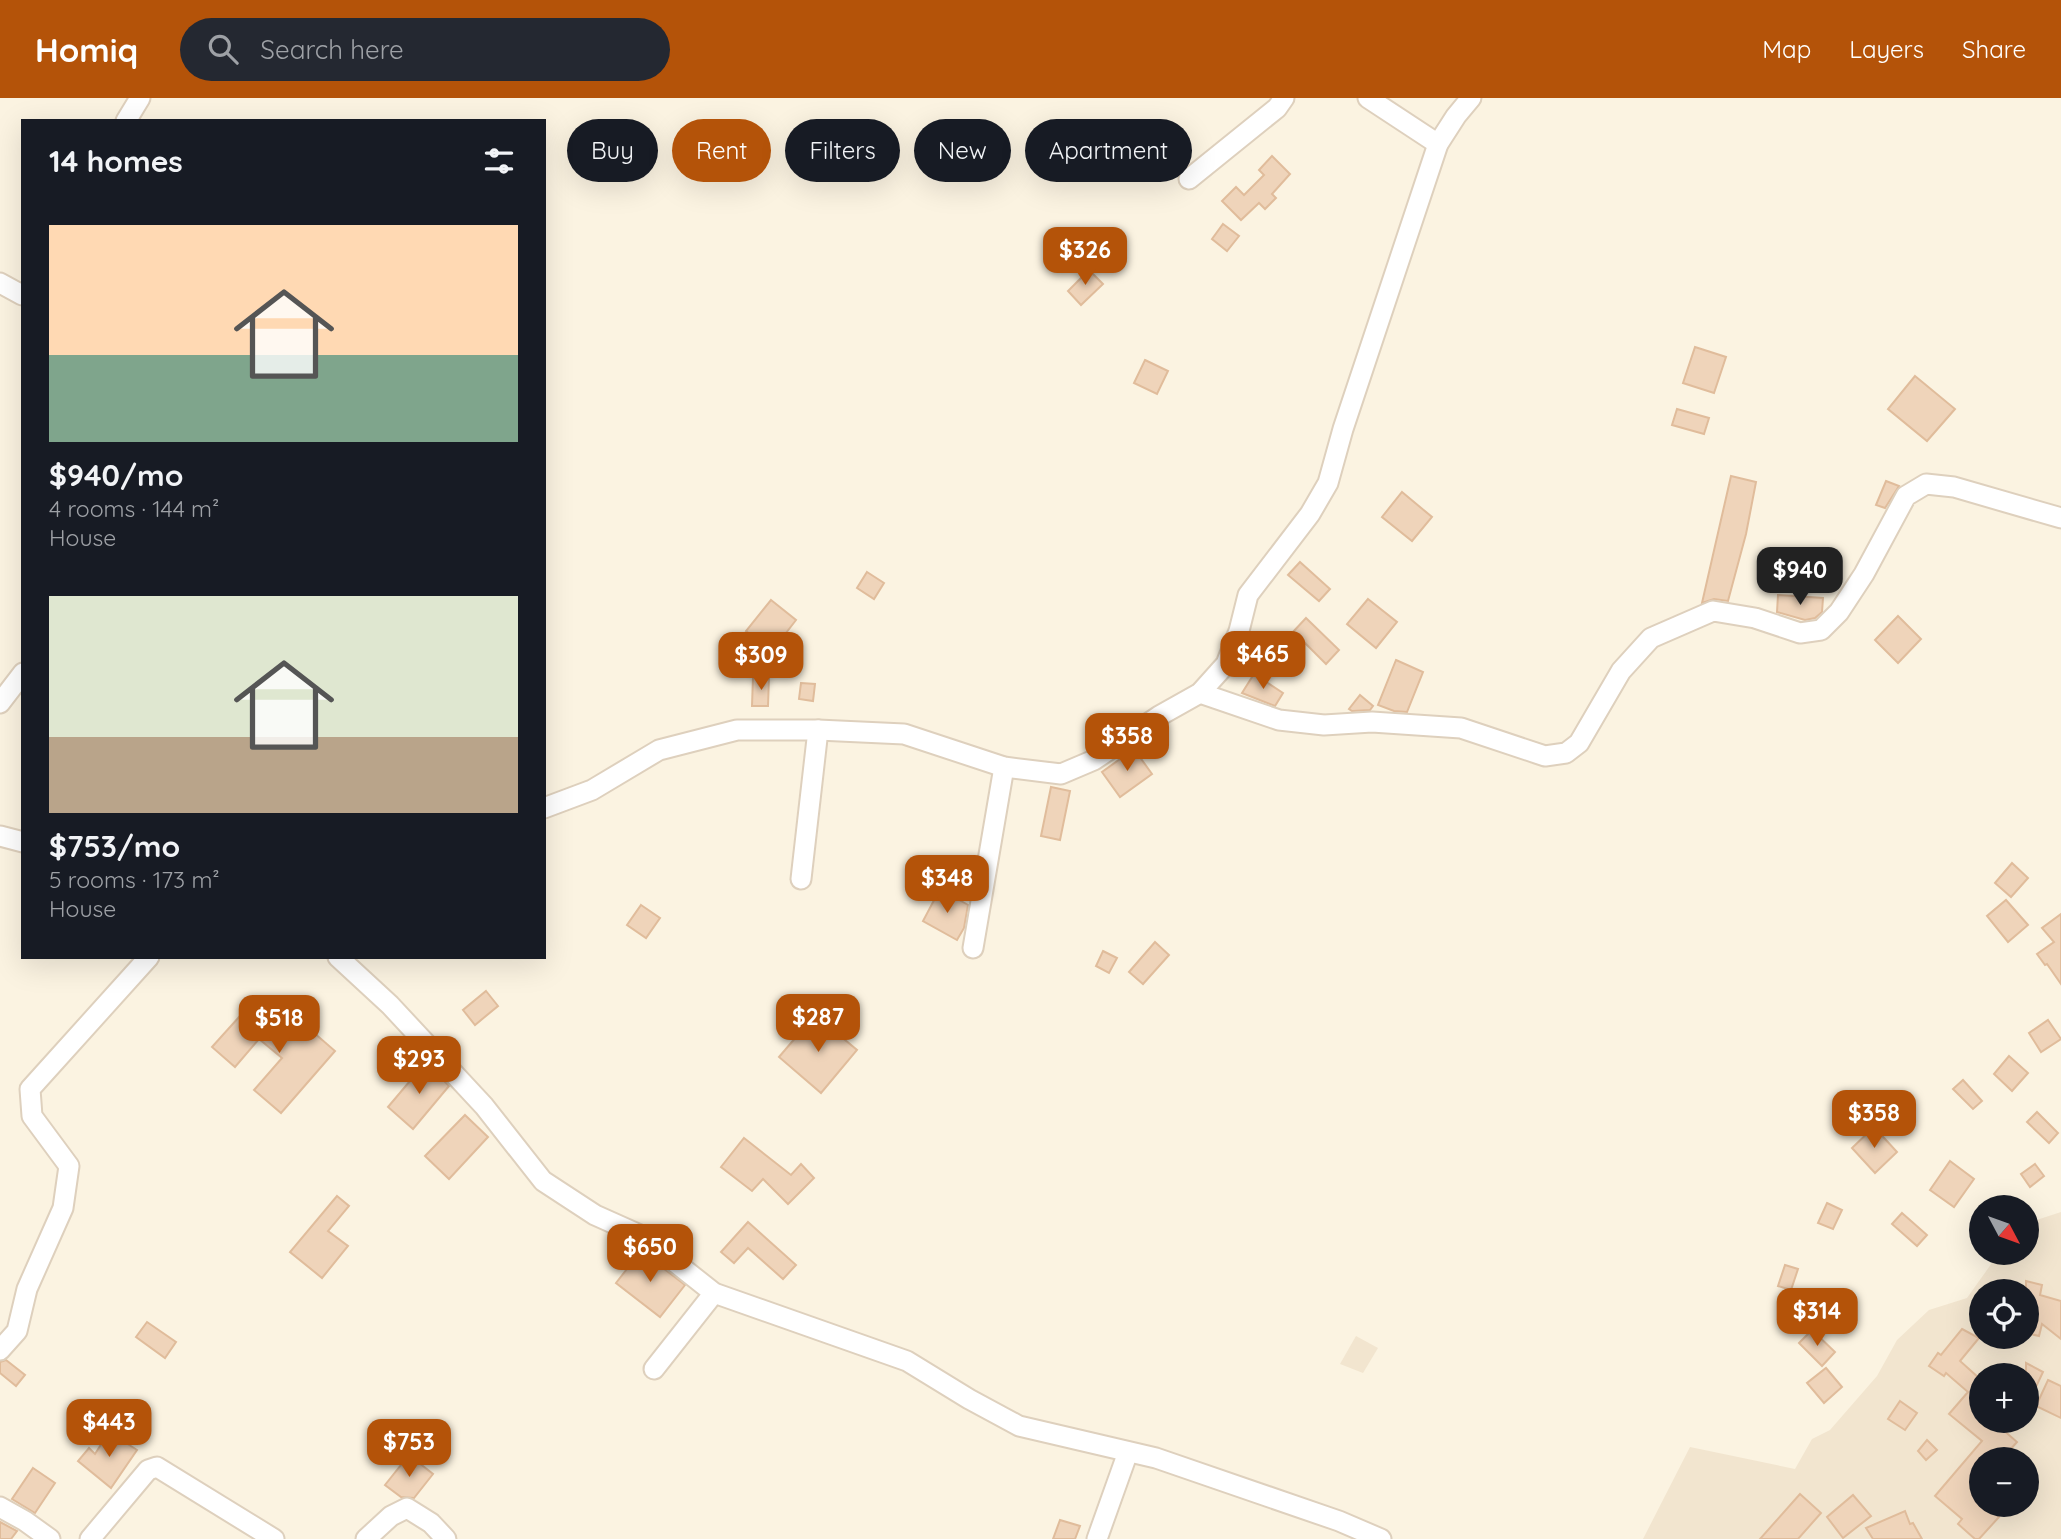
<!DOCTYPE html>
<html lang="en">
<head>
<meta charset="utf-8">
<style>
	:root { --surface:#171b24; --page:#242831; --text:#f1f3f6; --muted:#9ea1a6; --accent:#b45309 }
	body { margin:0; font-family:Quicksand,sans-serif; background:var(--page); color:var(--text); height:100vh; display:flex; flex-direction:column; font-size:26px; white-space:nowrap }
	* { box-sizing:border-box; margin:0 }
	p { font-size:23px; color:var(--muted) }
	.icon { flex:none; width:38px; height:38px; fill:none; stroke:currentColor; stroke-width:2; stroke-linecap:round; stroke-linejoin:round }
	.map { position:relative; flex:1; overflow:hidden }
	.drawer { position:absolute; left:21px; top:21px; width:525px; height:840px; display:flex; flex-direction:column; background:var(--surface); border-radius:0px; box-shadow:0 7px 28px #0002 }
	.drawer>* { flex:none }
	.guide { position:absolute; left:567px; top:21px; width:665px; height:63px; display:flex; gap:14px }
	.needle { width:46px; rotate:131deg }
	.controls { position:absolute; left:1969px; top:1097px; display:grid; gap:14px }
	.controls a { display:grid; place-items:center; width:70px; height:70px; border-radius:50%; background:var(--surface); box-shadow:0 7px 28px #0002; font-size:35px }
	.price { position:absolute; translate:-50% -60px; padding:0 16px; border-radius:14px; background:var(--accent); color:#fff; font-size:23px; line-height:46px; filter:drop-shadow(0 2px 4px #0008) }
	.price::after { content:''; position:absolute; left:50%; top:42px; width:21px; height:16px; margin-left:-10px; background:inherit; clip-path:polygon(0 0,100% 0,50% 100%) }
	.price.active { background:#222; color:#fff }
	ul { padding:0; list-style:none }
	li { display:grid; align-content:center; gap:14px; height:371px; padding:0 28px }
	li span { display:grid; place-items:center; height:217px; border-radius:0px; color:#555 }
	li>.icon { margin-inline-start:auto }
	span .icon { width:126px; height:126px; fill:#fffc; stroke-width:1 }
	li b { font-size:30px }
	h2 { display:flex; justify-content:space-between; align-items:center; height:84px; padding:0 28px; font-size:30px }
	.tag { padding:0 24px; border-radius:32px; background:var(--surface); box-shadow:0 7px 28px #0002; font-size:24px; line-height:63px }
	.tag.active { background:var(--accent); color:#fff }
	header { display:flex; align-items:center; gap:42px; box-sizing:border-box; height:98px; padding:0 35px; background:var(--accent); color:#fff }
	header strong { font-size:33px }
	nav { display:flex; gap:38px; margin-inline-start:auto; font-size:24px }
	.search { width:490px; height:63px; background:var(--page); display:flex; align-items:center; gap:18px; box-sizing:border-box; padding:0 24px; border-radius:38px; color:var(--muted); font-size:26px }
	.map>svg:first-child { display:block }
</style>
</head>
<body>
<header>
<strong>Homiq</strong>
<div class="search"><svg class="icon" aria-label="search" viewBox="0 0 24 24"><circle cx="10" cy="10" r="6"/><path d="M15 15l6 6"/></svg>Search here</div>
<nav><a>Map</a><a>Layers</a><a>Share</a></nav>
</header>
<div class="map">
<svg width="2061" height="1441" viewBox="0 0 2061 1441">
	<rect width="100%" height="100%" fill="#fbf3e1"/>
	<!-- residential -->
	<g fill="#f2e5cf" fill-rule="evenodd">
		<path d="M2061 1114V1441H1643L1690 1349 1795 1371 1812 1341 1830 1332 1877 1278 1897 1242 1929 1212 1967 1200 1999 1155H2026L2027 1125ZM1981 1194H2026V1239H1981ZM1981 1278H2026V1323H1981ZM1981 1362H2026V1407H1981Z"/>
		<path d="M1356 1238 1378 1250 1363 1275 1340 1266Z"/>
	</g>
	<!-- building -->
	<g fill="#efd4ba" stroke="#e0bc9b" stroke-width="2">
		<path d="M1272 58 1290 76 1272 96 1276 100 1265 111 1259 105 1241 122 1222 103 1236 89 1244 97 1264 77 1259 72Z"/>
		<path d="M1223 126 1239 138 1227 153 1212 141Z"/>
		<path d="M1089 172 1103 186 1081 207 1068 193Z"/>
		<path d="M1695 249 1726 259 1714 295 1683 285Z"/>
		<path d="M1145 262 1168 273 1157 296 1134 285Z"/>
		<path d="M1915 278 1955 311 1927 343 1888 311Z"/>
		<path d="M1677 311 1709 320 1704 336 1672 327Z"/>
		<path d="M1731 378 1756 384 1746 436 1728 503 1714 501 1702 505Z"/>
		<path d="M1886 383 1899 388 1885 410 1876 407Z"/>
		<path d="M1402 394 1432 419 1412 443 1382 419Z"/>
		<path d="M1300 464 1330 491 1319 503 1288 477Z"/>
		<path d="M867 474 884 485 874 501 857 490Z"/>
		<path d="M1778 497 1823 500 1822 514 1815 520 1805 522 1777 514Z"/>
		<path d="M1368 501 1397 524 1376 550 1347 526Z"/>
		<path d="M771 502 796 522 772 553 746 533Z"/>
		<path d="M1898 518 1921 541 1898 565 1875 542Z"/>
		<path d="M1306 520 1339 552 1326 566 1305 545 1289 561 1278 550Z"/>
		<path d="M1396 562 1423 574 1407 614 1394 613 1378 607Z"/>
		<path d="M1254 576 1283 595 1275 608 1242 595Z"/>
		<path d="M753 579H769L768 608H752Z"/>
		<path d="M801 585 815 586 813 603 799 601Z"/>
		<path d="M1360 597 1373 608 1370 612 1352 613 1349 611Z"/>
		<path d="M1134 651 1152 676 1120 699 1102 674Z"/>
		<path d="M1051 689 1070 693 1060 742 1041 738Z"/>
		<path d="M2012 765 2028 780 2011 799 1995 785Z"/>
		<path d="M940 791 968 807 964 830 957 842 923 823Z"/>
		<path d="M2006 802 2028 827 2008 844 1987 818Z"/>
		<path d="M641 807 660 820 646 840 627 827Z"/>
		<path d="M2061 816V886L2047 866 2045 867 2037 856 2054 844 2042 830Z"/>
		<path d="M1155 844 1169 857 1143 886 1129 874Z"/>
		<path d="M1103 853 1117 860 1109 875 1096 868Z"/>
		<path d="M486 893 498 908 475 927 463 912Z"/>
		<path d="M283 908 335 953 281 1015 254 992 282 960 259 941 235 969 212 949 239 919 259 936Z"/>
		<path d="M815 917 857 952 821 995 779 959Z"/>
		<path d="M2048 922 2061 941 2041 954 2029 935Z"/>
		<path d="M2009 958 2028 975 2012 993 1994 976Z"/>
		<path d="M426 964 449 988 413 1031 388 1009Z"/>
		<path d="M1963 982 1982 1003 1973 1011 1953 991Z"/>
		<path d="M2037 1014 2058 1035 2049 1045 2027 1024Z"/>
		<path d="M465 1017 488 1039 449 1081 425 1058Z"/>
		<path d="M1874 1029 1897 1054 1875 1075 1852 1050Z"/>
		<path d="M744 1040 791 1077 801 1066 814 1080 788 1106 763 1081 752 1093 721 1069Z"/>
		<path d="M1950 1063 1974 1081 1954 1109 1930 1092Z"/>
		<path d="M2035 1066 2044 1078 2030 1089 2021 1076Z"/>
		<path d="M337 1098 349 1108 328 1133 348 1148 322 1180 290 1154Z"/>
		<path d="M1827 1105 1842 1112 1833 1131 1818 1125Z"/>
		<path d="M1902 1115 1927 1137 1917 1148 1892 1126Z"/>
		<path d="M748 1124 796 1167 783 1181 748 1150 734 1165 721 1154Z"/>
		<path d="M641 1153 685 1187 660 1219 616 1185Z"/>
		<path d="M1785 1167 1798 1171 1791 1192 1778 1188Z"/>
		<path d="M2026 1183 2042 1187 2040 1197 2061 1203V1241L2042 1226 2039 1238 2026 1235Z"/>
		<path d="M1817 1204 1828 1212 1818 1226 1807 1219Z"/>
		<path d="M147 1224 176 1244 165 1260 136 1239Z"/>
		<path d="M1962 1231 1979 1240 1960 1263 1979 1280 1981 1278V1323H1993L2017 1344 2001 1362H1981V1407H1986L1999 1419 1979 1441H1975L1958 1426 1962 1421 1935 1398 1982 1343 1949 1316 1968 1294 1946 1275 1944 1278 1929 1268 1938 1255 1941 1257Z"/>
		<path d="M1812 1232 1835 1254 1822 1268 1799 1245Z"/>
		<path d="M6 1262 25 1277 16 1288 0 1275V1264Z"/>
		<path d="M2026 1265 2043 1274 2036 1289 2026 1284Z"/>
		<path d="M1826 1270 1842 1289 1824 1305 1807 1285Z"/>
		<path d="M2048 1282 2061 1288V1320L2036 1308Z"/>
		<path d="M1900 1303 1917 1315 1905 1332 1888 1321Z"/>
		<path d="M109 1334 137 1352 111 1390 78 1363 89 1350 95 1356Z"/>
		<path d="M1927 1342 1937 1352 1926 1362 1918 1353Z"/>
		<path d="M409 1357 433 1376 414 1400 401 1399 385 1387Z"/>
		<path d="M33 1370 55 1385 35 1415 12 1401Z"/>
		<path d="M1800 1396 1821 1415 1798 1441H1760Z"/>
		<path d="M1853 1397 1871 1418 1843 1440 1827 1419Z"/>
		<path d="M1905 1413 1910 1426 1913 1425 1922 1441H1873L1866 1430Z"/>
		<path d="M1060 1422 1080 1428 1075 1441H1053Z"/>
		<path d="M0 1424 17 1433 11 1441H0Z"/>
	</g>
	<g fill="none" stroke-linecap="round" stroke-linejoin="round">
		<!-- minor casing -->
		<g stroke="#ded0bd" stroke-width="23">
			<g id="minor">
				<path d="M1368 0 1438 46"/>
				<path d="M126 23 140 0"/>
				<path d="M1189 81 1277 10 1284 0"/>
				<path d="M0 185 22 197 23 195"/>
				<path d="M1200 595 1279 622 1324 627 1372 624 1461 630 1545 658 1566 655 1579 645 1621 573 1651 540 1713 513 1755 520 1800 535 1821 532 1839 514 1864 476 1906 398 1926 386 1954 389 2061 420"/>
				<path d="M0 605 23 575"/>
				<path d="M544 710 592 692 659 652 737 632H818L904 636 1004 669 1061 676 1094 662 1159 618 1200 595 1226 566 1239 533 1248 497 1310 416 1328 385 1343 331 1438 46 1456 18 1471 0"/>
				<path d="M0 738 23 744"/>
				<path d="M801 781 818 632"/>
				<path d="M973 850 1004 669"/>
				<path d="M338 859 390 907 484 1008 543 1083 595 1117 642 1138 714 1195 907 1263 969 1301 1019 1328 1156 1360 1339 1423 1381 1441"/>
				<path d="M0 1252 17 1233 27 1191 63 1110 69 1068 32 1018 30 991 149 859"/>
				<path d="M654 1271 714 1195"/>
				<path d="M0 1409 25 1423 50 1441"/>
				<path d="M90 1441 148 1372 157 1369 274 1441"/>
				<path d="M366 1441 391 1418 407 1410 431 1425 446 1441"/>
				<path d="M1097 1441 1128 1354"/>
			</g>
		</g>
		<!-- minor -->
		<use href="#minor" stroke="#fff" stroke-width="19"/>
	</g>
</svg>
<div class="controls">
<a><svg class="needle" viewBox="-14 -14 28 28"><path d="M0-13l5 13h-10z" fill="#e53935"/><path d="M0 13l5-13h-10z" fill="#9ea1a6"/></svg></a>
<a><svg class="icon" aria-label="locate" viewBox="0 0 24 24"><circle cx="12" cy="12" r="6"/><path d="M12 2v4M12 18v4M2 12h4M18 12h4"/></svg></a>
<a>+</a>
<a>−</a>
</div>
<b class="price" style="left:1085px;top:189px">$326</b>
<b class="price active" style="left:1800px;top:509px">$940</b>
<b class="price" style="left:1263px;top:593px">$465</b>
<b class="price" style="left:761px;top:594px">$309</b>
<b class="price" style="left:1127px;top:675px">$358</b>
<b class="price" style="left:947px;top:817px">$348</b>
<b class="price" style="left:818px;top:956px">$287</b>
<b class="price" style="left:279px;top:957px">$518</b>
<b class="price" style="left:419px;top:998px">$293</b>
<b class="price" style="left:1874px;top:1052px">$358</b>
<b class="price" style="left:650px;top:1186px">$650</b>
<b class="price" style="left:1817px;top:1250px">$314</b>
<b class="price" style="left:109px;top:1361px">$443</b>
<b class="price" style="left:409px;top:1381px">$753</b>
<div class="guide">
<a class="tag">Buy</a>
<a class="tag active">Rent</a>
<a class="tag">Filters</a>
<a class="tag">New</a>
<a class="tag">Apartment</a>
</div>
<section class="drawer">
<h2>14 homes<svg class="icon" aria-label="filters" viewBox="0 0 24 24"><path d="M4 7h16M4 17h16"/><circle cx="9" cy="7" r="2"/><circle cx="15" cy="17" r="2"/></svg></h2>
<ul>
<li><span style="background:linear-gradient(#ffd9b3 60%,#7fa58c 0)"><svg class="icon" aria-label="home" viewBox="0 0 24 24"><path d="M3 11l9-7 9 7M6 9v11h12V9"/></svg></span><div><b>$940/mo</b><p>4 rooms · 144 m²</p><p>House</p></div></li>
<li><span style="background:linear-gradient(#dfe7d0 65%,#b9a48a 0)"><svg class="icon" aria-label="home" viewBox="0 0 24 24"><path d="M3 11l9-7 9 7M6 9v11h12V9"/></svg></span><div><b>$753/mo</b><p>5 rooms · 173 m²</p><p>House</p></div></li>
</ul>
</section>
</div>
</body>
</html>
